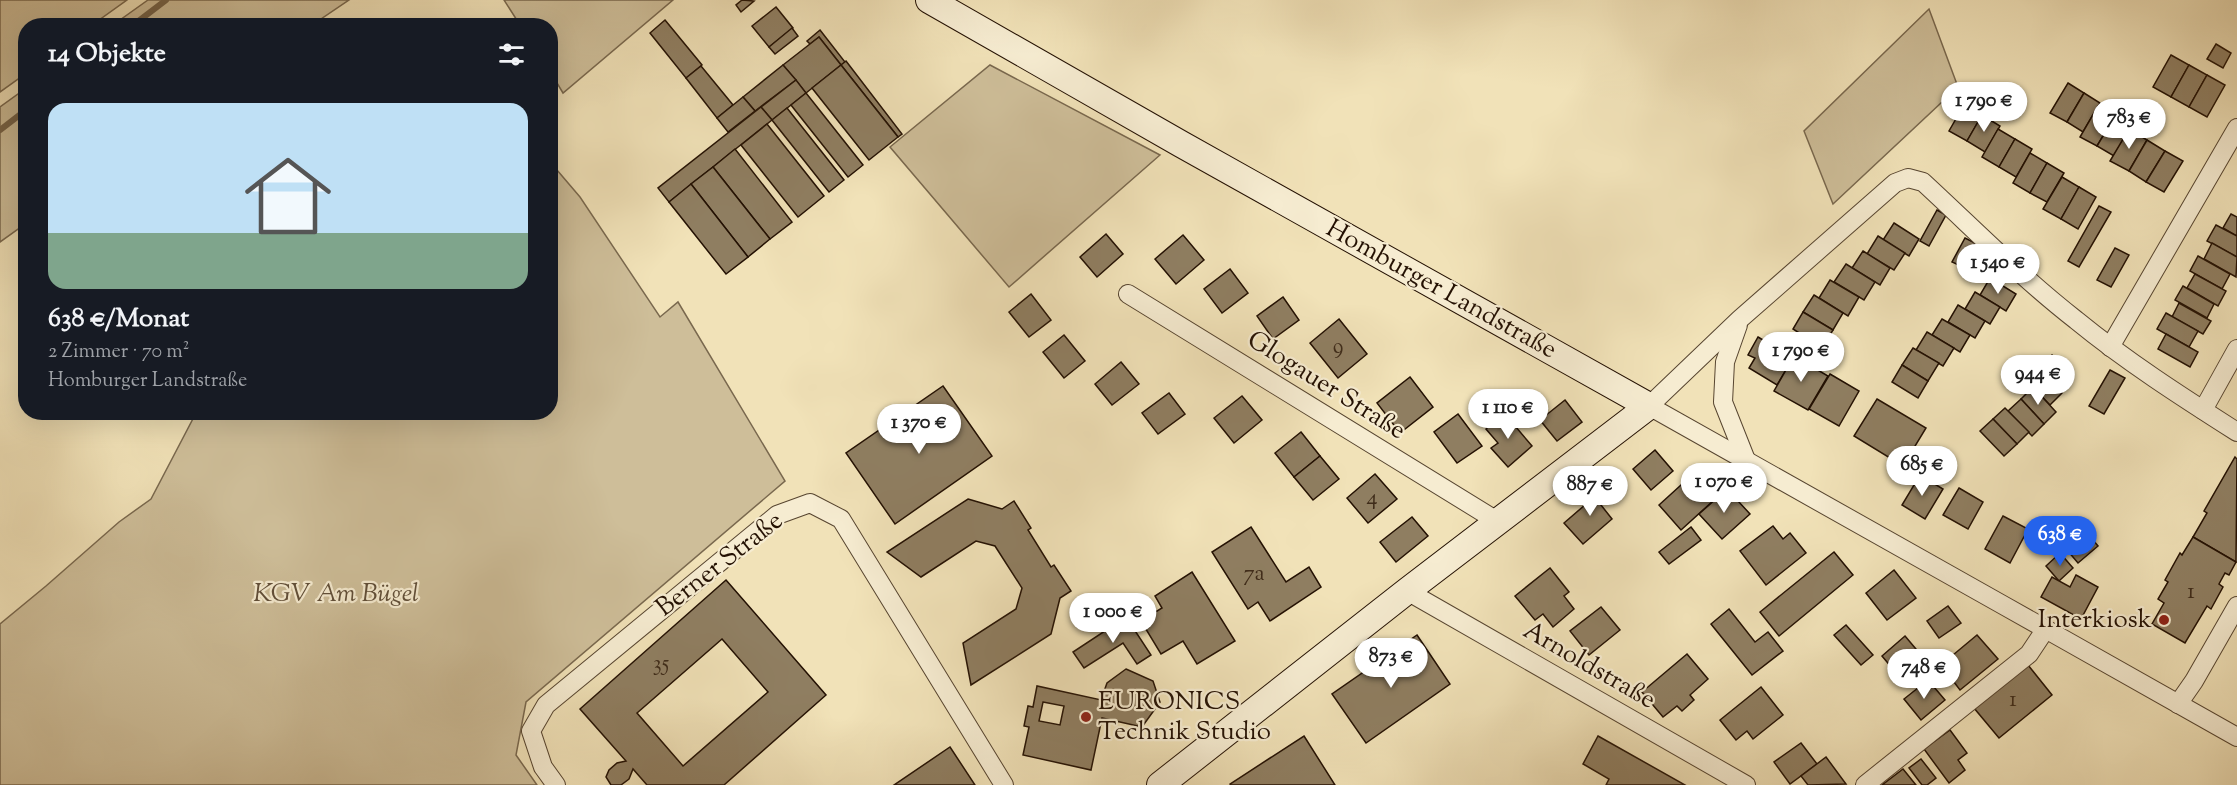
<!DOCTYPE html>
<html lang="de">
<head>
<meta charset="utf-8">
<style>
	:root { --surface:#171b24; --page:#242831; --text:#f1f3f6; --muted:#9ea1a6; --accent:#2563eb }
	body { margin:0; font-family:"Sorts Mill Goudy",serif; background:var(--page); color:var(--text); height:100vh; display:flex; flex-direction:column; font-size:22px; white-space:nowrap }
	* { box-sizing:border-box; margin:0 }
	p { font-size:20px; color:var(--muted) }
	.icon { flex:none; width:33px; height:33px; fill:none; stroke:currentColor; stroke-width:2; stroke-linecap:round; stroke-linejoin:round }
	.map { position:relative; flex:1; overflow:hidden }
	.panel { position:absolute; left:18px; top:18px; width:540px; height:402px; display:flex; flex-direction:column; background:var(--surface); border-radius:24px; box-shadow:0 6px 24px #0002 }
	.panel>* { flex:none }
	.price { position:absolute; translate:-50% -51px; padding:0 14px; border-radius:21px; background:#fff; color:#222; font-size:20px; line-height:39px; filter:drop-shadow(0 2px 3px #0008) }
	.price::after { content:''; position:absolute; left:50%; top:36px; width:18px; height:14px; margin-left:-9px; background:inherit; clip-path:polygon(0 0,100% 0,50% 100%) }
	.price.active { background:var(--accent); color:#fff }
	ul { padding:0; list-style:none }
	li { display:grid; align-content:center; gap:12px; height:318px; padding:0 30px }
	li span { display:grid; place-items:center; height:186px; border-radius:18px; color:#555 }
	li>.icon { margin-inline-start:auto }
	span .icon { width:108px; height:108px; fill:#fffc; stroke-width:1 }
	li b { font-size:26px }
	h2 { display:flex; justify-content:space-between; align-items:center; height:72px; padding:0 30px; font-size:26px }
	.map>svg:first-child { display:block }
</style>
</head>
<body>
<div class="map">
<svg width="2237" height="785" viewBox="0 0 2237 785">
	<rect width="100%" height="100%" fill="#f1e2b8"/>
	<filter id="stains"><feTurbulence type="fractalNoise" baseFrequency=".00333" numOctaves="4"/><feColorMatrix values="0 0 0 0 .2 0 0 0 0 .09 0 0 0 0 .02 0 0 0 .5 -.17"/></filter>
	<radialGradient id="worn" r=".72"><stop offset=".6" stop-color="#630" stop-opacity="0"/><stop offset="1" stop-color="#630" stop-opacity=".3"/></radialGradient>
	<!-- green -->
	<g fill="#cebe99" stroke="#79684e" stroke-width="1.5">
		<path d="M0 0H127L92 25 26 26 25 74 0 92Z"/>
		<path d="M148 0H349L312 25H113Z"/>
		<path d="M504 0H673L563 93 551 73 550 26 520 25Z"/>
		<path d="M1929 9 1958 87 1833 204 1804 131Z"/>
		<path d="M990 65 1160 155 1009 287 890 147Z"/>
		<path d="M25 89V224L0 242V107Z"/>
		<path d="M551 163 580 197 660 317 678 302 785 481 526 702 516 755 537 785H0V624L46 586 119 522 151 499 196 413 550 412Z"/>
	</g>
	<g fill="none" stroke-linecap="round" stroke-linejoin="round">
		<!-- stream -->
		<g stroke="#75644a" stroke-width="6">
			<path d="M132 26 166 0"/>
			<path d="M0 130 26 110"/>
		</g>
	</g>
	<!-- building -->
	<g fill="#8f7e61" stroke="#241103" stroke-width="1.5" fill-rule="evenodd">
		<path d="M742 0 754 1 741 12 736 5Z"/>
		<path d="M776 7 793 28 769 47 752 26Z"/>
		<path d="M665 20 702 65 686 78 650 33Z"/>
		<path d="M792 28 798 36 775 54 769 47Z"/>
		<path d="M820 30 845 62 841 65 819 37 810 44 807 41Z"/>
		<path d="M819 37 841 65 806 93 783 65Z"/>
		<path d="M2216 44 2231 53 2223 68 2207 59Z"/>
		<path d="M2171 55 2189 65 2171 97 2153 87Z"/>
		<path d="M846 61 902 134 898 137 841 65Z"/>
		<path d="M783 65 796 80 755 111 743 97Z"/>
		<path d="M841 65 898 137 869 160 812 88Z"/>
		<path d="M2189 65 2207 75 2189 107 2171 97Z"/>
		<path d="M701 66 733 105 717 118 686 78Z"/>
		<path d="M2207 75 2225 85 2207 117 2189 107Z"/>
		<path d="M796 80 806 93 772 120 761 107Z"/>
		<path d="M2068 83 2084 93 2067 122 2050 113Z"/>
		<path d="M806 93 863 165 848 177 791 105Z"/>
		<path d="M2084 93 2100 103 2083 132 2067 122Z"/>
		<path d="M743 97 755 111 728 132 717 118Z"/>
		<path d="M1964 105 1982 115 1967 141 1949 131Z"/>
		<path d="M2098 106 2115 116 2097 146 2080 137Z"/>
		<path d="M761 107 772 120 669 202 658 188Z"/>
		<path d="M787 108 844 180 829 192 772 120Z"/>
		<path d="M1982 115 2000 126 1985 152 1967 141Z"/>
		<path d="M2115 116 2131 126 2114 156 2097 146Z"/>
		<path d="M767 124 824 196 798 217 741 145Z"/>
		<path d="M1998 129 2015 139 1999 167 1982 157Z"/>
		<path d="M2129 129 2147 140 2129 171 2110 161Z"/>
		<path d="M2015 139 2032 149 2016 177 1999 167Z"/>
		<path d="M2147 140 2165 151 2146 182 2129 171Z"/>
		<path d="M735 149 792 222 770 239 713 167Z"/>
		<path d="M2165 151 2183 161 2164 192 2146 182Z"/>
		<path d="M2030 153 2047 163 2030 193 2013 183Z"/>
		<path d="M2047 163 2064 173 2047 202 2030 193Z"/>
		<path d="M713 167 770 239 748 257 691 184Z"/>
		<path d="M2062 177 2079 187 2061 219 2043 209Z"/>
		<path d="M691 184 748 257 726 274 669 202Z"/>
		<path d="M2079 187 2096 197 2078 229 2061 219Z"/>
		<path d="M2099 206 2111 212 2079 267 2068 261Z"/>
		<path d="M1937 210 1946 215 1929 246 1920 241Z"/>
		<path d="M2231 214 2237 217V236L2223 228Z"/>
		<path d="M1894 223 1919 239 1909 256 1883 240Z"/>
		<path d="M2216 225 2237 236V257L2207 241Z"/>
		<path d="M1106 234 1123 254 1097 277 1080 257Z"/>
		<path d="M1183 235 1204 260 1176 284 1155 259Z"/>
		<path d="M1878 236 1905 253 1894 270 1867 254Z"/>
		<path d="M1965 238 1975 243 1963 267 1952 262Z"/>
		<path d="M2212 243 2237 257 2236 277 2204 259Z"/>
		<path d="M2115 248 2129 255 2111 287 2097 280Z"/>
		<path d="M1863 251 1890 268 1880 285 1852 268Z"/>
		<path d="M2198 256 2230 274 2222 289 2190 271Z"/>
		<path d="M1846 264 1875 282 1864 300 1834 282Z"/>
		<path d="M1230 269 1248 293 1222 313 1204 289Z"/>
		<path d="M2195 274 2226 291 2218 306 2187 288Z"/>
		<path d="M1990 278 2016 294 2006 311 1980 295Z"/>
		<path d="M1830 280 1859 297 1848 316 1819 298Z"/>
		<path d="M2183 286 2214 304 2207 318 2175 300Z"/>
		<path d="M1975 292 2000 307 1990 324 1965 309Z"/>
		<path d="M1031 294 1051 320 1029 337 1009 312Z"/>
		<path d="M1814 295 1843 313 1833 330 1803 312Z"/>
		<path d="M1283 297 1299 320 1273 339 1257 316Z"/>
		<path d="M2179 303 2211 321 2203 334 2172 317Z"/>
		<path d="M1958 305 1985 321 1975 338 1948 322Z"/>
		<path d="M1803 312 1833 330 1822 348 1793 329Z"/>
		<path d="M2166 313 2198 331 2189 347 2157 329Z"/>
		<path d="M1339 319 1367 354 1338 378 1310 343Z"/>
		<path d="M1942 319 1970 335 1960 352 1932 335Z"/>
		<path d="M1927 332 1954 348 1943 366 1916 350Z"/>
		<path d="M2166 334 2198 352 2190 367 2158 349Z"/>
		<path d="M1064 335 1085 361 1064 378 1043 352Z"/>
		<path d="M1758 337 1793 358 1777 385 1749 368 1755 358 1748 355Z"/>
		<path d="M1913 348 1939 363 1928 381 1902 365Z"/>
		<path d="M2052 355 2071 375 2057 388 2038 368Z"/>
		<path d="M1794 356 1828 376 1808 410 1774 391Z"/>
		<path d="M1121 362 1139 384 1112 405 1095 384Z"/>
		<path d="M1902 365 1928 381 1918 398 1892 382Z"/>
		<path d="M2038 368 2062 393 2050 405 2026 380Z"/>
		<path d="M2110 370 2125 378 2104 414 2089 406Z"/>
		<path d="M1830 374 1859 391 1839 426 1809 409Z"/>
		<path d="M1410 377 1433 407 1400 433 1377 403Z"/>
		<path d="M943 386 992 456 895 524 846 453Z"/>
		<path d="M2033 387 2056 412 2044 424 2021 399Z"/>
		<path d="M1169 393 1185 414 1158 434 1142 413Z"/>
		<path d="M1242 396 1262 420 1234 443 1214 418Z"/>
		<path d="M1877 399 1926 428 1903 466 1854 436Z"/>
		<path d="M2021 399 2044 424 2032 436 2008 411Z"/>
		<path d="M1565 400 1582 422 1557 441 1540 420Z"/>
		<path d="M2005 408 2029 432 2017 444 1993 419Z"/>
		<path d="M1504 413 1532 446 1508 467 1491 448 1498 443 1486 429Z"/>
		<path d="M1458 414 1482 446 1457 463 1434 432Z"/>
		<path d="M1993 419 2017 444 2004 456 1980 431Z"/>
		<path d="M1301 432 1320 456 1294 477 1275 453Z"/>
		<path d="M1655 450 1673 471 1651 490 1633 469Z"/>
		<path d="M1320 456 1339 479 1313 500 1294 477Z"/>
		<path d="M2235 457 2237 459 2236 562 2193 537 2207 513 2204 511Z"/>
		<path d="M1375 474 1397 499 1368 523 1347 498Z"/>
		<path d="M1692 475 1714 500 1681 530 1659 505Z"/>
		<path d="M1920 475 1943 489 1925 519 1902 505Z"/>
		<path d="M1607 486 1613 495 1601 505 1612 519 1583 544 1564 523Z"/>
		<path d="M1959 488 1983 502 1968 529 1943 515Z"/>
		<path d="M1727 489 1750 514 1722 539 1699 514Z"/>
		<path d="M968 499 1002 509 1014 501 1031 528 1028 530 1051 567 1054 565 1071 591 1060 598 1051 634 971 685 963 643 1016 609 1022 588 995 546 976 541 921 577 887 552Z"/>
		<path d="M2003 516 2028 529 2010 563 1985 549Z"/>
		<path d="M1412 517 1428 536 1396 562 1380 542Z"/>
		<path d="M2057 519 2065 529 2039 551 2031 542Z"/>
		<path d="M1773 526 1783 539 1790 533 1806 553 1766 585 1740 551Z"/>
		<path d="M1251 527 1286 582 1309 567 1321 587 1270 621 1258 602 1248 609 1212 552Z"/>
		<path d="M1691 527 1701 540 1669 564 1659 552Z"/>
		<path d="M2082 527 2098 546 2078 563 2062 544Z"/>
		<path d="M2193 537 2236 562 2229 575 2225 573 2219 584 2223 587 2211 609 2207 606 2185 643 2152 624 2164 603 2158 599 2168 582 2165 580 2180 553 2182 555Z"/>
		<path d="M1834 552 1853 575 1779 636 1760 612Z"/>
		<path d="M2060 553 2073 568 2059 581 2046 566Z"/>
		<path d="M1550 568 1569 592 1564 596 1574 609 1553 627 1543 614 1535 620 1515 596Z"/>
		<path d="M1894 570 1916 598 1887 620 1866 593Z"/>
		<path d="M1192 572 1235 641 1197 664 1183 641 1161 654 1141 621 1162 608 1155 596Z"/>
		<path d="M2076 575 2098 587 2081 619 2041 597 2052 577 2070 587Z"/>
		<path d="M726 580 826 695 724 785H647L633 769 629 779 621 785H611L606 777 609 770 617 763 626 761 580 709ZM722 639 768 692 683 766 637 713Z"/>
		<path d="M1948 606 1961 623 1939 638 1927 621Z"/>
		<path d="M1601 607 1620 630 1589 655 1570 631Z"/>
		<path d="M1729 609 1755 642 1768 632 1783 651 1752 675 1711 624Z"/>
		<path d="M1126 617 1151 655 1137 664 1123 643 1084 668 1073 652Z"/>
		<path d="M1846 625 1873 655 1861 665 1834 635Z"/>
		<path d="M1417 635 1450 684 1366 743 1332 694Z"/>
		<path d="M1977 635 1998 659 1960 690 1941 665Z"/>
		<path d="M1905 636 1926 661 1903 681 1882 656Z"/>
		<path d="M1687 654 1708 679 1690 695 1694 700 1682 711 1677 706 1663 717 1642 692Z"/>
		<path d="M2028 665 2052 695 1999 738 1974 708Z"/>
		<path d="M1126 669 1153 681 1160 702 1142 727 1102 718 1091 770 1023 755 1029 727 1024 726 1028 706 1033 707 1037 686 1101 700 1107 683ZM1043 702 1064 706 1060 725 1039 721Z"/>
		<path d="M1928 680 1945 700 1921 720 1904 699Z"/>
		<path d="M1761 687 1783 715 1753 739 1747 731 1736 740 1720 720Z"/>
		<path d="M1950 730 1967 753 1958 760 1965 770 1949 783 1924 749Z"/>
		<path d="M1304 736 1335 785H1231L1230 784Z"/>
		<path d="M1598 736 1685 785H1606L1609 779 1583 764Z"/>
		<path d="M1801 743 1817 764 1790 784 1774 762Z"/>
		<path d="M950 747 975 785H894Z"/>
		<path d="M1826 757 1846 784 1808 785 1801 776Z"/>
		<path d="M1921 759 1936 778 1927 785H1922L1909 768Z"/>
		<path d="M1903 769 1916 785H1882Z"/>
	</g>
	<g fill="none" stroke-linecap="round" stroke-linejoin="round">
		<!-- street casing -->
		<g stroke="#574530" stroke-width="20">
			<g id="street">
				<path d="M1128 294 1497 521"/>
				<path d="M1738 325 1725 362 1723 402 1746 460"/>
				<path d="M2110 347 2237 128"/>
				<path d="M2203 410 2237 349"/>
				<path d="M2237 432C2182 397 2126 361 2076 320 2022 278 1974 229 1923 182L1908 178 1895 183 1740 319 1649 406C1845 515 2041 627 2237 737"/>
				<path d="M1407 591 1746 785"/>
				<path d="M2178 704 2194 681 2237 606"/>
				<path d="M556 785 543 767 531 731 546 705 777 515 810 503 841 519 1004 785"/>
				<path d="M1865 785 2029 654 2045 630"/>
			</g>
		</g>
		<!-- secondary casing -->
		<g stroke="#241103" stroke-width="28">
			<path id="secondary" d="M929 0 1181 144 1649 406 1407 591 1160 785"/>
		</g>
		<!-- street -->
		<use href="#street" stroke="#f6ecd1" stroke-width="18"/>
		<!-- secondary -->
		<use href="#secondary" stroke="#f6ecd1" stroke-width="26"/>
	</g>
	<!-- markers -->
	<g fill="#8f2418" stroke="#f6ecd1" stroke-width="2">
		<circle cx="2164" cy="620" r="6"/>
		<circle cx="1086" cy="717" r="6"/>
	</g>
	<g text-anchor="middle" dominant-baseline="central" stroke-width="4.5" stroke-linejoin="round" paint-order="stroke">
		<!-- number labels -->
		<g font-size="22" fill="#3f2c1a">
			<text x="1338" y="348">9</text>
			<text x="1372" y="499">4</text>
			<text x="1254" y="575">7a</text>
			<text x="2191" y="593">1</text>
			<text x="661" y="665">35</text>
			<text x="2013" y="701">1</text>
		</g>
		<!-- street labels -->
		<g font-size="26" fill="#241103" stroke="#f6ecd1">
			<text transform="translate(1441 290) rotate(29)">Homburger Landstraße</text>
			<text transform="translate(1326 386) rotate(32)">Glogauer Straße</text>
			<text transform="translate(720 565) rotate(-38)">Berner Straße</text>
			<text transform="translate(1589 666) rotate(30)">Arnoldstraße</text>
		</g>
		<!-- park labels -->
		<g font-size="26" font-style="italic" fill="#604e38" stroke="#f6ecd1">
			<text x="336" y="594">KGV Am Bügel</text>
		</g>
		<!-- poi labels -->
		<g font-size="26" fill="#241103" stroke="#f6ecd1" text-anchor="end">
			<text x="2152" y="620">Interkiosk</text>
			<text x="1098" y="702" text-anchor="start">EURONICS<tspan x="1098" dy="30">Technik Studio</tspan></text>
		</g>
	</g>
	<rect width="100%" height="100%" filter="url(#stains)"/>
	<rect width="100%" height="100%" fill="url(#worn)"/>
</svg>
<b class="price" style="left:1984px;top:133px">1 790 €</b>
<b class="price" style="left:2129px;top:150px">783 €</b>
<b class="price" style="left:1998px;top:295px">1 540 €</b>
<b class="price" style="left:1801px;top:383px">1 790 €</b>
<b class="price" style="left:2038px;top:406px">944 €</b>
<b class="price" style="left:1508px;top:440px">1 110 €</b>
<b class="price" style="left:919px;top:455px">1 370 €</b>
<b class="price" style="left:1922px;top:497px">685 €</b>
<b class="price" style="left:1724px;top:514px">1 070 €</b>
<b class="price" style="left:1590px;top:517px">887 €</b>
<b class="price active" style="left:2060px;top:567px">638 €</b>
<b class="price" style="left:1113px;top:644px">1 000 €</b>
<b class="price" style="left:1391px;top:689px">873 €</b>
<b class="price" style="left:1924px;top:700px">748 €</b>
<section class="panel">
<h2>14 Objekte<svg class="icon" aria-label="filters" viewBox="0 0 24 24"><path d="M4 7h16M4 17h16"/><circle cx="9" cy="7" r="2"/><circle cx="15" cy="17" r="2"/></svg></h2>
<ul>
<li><span style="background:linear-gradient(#bfe0f5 70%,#7fa58c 0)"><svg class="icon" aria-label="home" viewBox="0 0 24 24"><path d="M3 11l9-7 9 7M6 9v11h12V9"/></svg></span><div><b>638 €/Monat</b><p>2 Zimmer · 70 m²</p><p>Homburger Landstraße</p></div></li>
</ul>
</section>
</div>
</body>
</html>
